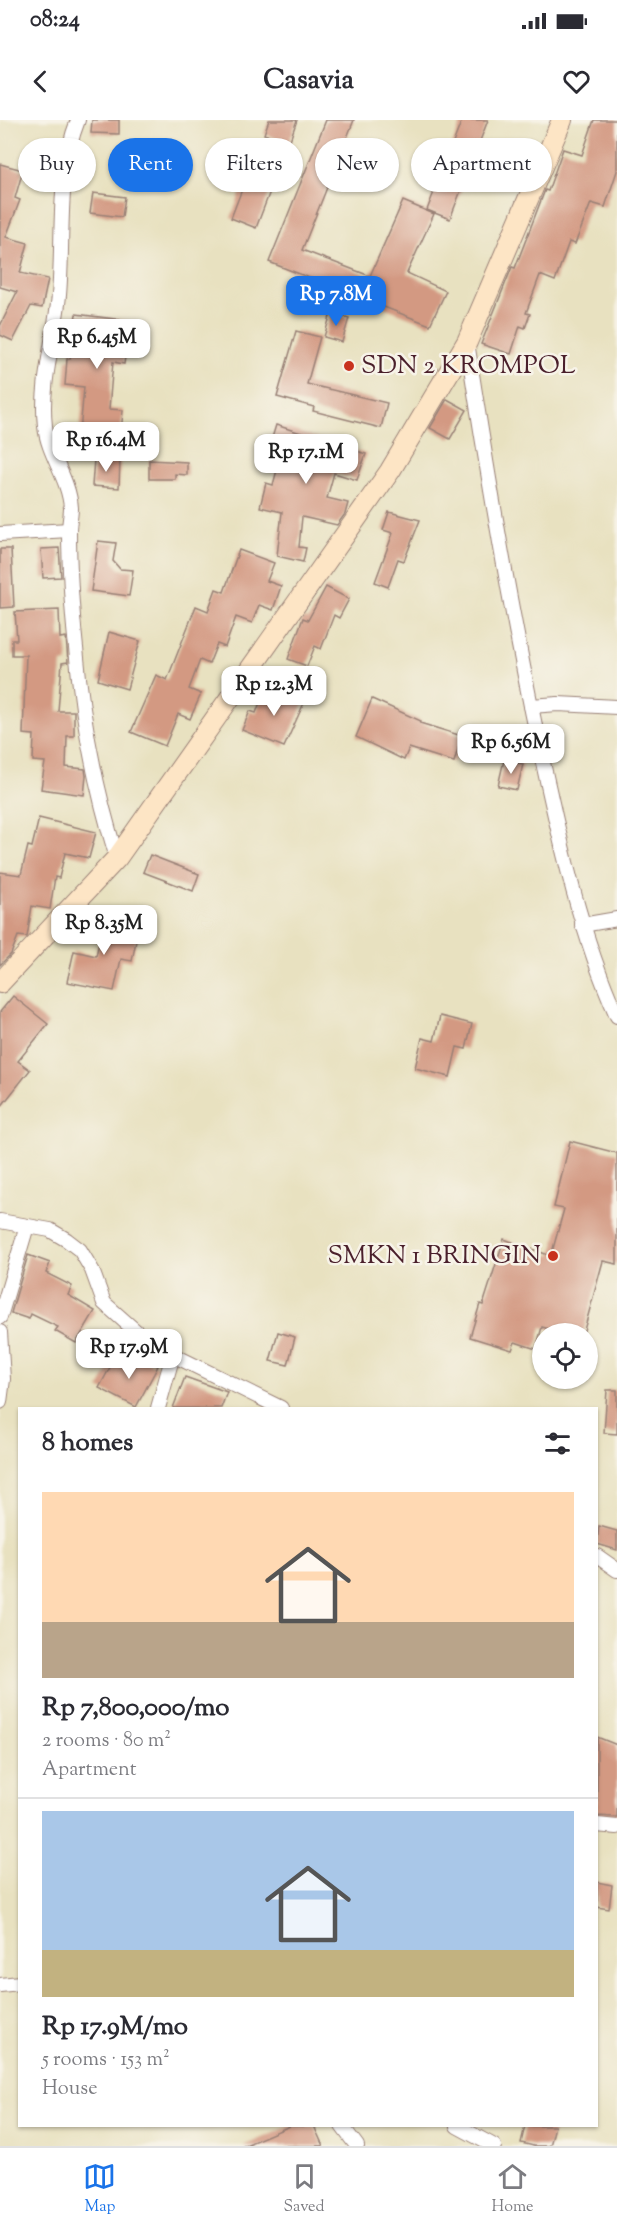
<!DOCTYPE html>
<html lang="en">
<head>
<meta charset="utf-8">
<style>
	:root { --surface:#fff; --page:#f7f7f7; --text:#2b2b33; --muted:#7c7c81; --line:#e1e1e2; --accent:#1a73e8 }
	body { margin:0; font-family:"Sorts Mill Goudy",serif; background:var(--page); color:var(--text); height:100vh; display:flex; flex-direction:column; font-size:22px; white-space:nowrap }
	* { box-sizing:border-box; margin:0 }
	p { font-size:20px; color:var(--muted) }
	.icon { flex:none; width:33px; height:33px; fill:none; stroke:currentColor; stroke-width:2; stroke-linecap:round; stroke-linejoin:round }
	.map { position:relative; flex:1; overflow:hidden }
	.panel { position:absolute; left:18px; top:1287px; width:580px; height:720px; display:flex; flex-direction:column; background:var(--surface); border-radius:0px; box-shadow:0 2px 4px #0004 }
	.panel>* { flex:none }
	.top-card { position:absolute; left:18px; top:18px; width:582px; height:54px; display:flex; gap:12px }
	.buttons { position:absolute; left:532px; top:1203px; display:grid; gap:12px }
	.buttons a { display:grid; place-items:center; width:66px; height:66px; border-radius:50%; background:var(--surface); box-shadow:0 2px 4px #0004; font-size:30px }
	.price { position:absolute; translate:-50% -51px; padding:0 14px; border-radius:12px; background:#fff; color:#222; font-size:20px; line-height:39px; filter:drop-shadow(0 2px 3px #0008) }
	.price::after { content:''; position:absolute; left:50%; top:36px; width:18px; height:14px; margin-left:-9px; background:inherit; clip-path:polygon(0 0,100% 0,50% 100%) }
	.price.active { background:var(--accent); color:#fff }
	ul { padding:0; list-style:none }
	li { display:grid; align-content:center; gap:12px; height:318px; padding:0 24px }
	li+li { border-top:2px solid var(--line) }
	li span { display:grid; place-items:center; height:186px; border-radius:0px; color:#555 }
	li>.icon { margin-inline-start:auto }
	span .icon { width:108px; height:108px; fill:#fffc; stroke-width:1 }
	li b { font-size:26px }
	h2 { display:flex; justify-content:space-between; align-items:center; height:72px; padding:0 24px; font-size:26px }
	.tag { padding:0 21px; border-radius:27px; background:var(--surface); box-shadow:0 2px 4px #0004; font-size:21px; line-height:54px }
	.tag.active { background:var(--accent); color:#fff }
	.status { display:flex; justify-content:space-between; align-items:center; height:42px; padding:0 30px; background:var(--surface); direction:ltr }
	.status svg { height:16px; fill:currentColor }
	header { display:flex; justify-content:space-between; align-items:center; height:78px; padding:0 24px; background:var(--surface); font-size:27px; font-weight:700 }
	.tabs { display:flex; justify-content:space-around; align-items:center; height:84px; border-top:2px solid var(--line); background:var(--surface); font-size:16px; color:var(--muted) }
	.tabs a { display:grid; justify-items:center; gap:3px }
	.tabs .active { color:var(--accent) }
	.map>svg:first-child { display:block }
</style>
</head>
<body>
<div class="status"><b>08:24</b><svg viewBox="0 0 49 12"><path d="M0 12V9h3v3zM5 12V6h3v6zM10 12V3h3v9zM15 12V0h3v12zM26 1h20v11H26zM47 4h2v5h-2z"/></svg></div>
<header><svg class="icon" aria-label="back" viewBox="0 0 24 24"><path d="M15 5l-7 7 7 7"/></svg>Casavia<svg class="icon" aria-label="heart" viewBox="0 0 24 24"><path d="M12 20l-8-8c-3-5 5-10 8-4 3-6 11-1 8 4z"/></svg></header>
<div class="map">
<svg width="617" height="2026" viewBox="0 0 617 2026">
	<rect width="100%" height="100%" fill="#f7f3e8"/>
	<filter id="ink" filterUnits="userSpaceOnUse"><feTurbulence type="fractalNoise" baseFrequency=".0167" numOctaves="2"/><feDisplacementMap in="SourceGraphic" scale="12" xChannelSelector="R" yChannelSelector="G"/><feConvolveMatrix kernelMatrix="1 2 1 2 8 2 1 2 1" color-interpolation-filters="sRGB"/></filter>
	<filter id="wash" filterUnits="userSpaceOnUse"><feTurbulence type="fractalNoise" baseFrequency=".008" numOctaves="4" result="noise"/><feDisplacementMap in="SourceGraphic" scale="24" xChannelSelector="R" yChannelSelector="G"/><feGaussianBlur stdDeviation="1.35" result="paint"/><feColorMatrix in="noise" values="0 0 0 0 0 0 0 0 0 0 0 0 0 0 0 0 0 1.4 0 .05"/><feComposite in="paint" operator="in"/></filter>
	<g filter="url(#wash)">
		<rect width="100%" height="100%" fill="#e8e1c0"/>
		<g id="blocks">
			<!-- building -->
			<g fill="#d39982">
				<path d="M92 0H119V14L91 13Z"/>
				<path d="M269 0H297L289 23 264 14Z"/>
				<path d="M326 0H354L302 130 370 156 403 81 434 94 407 153 446 171 430 205 269 142Z"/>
				<path d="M462 0H488L450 99 427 90Z"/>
				<path d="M594 0H617V51L605 87 591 83 575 124 569 122 555 161 540 155 526 193 530 194 525 208 520 206 511 234 481 224 512 147 515 148 545 70 548 71 563 29 582 35Z"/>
				<path d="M0 44 23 50 15 78 20 80 6 117 28 123 20 153 48 159 42 188 31 186 13 221 0 215V206L17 172 0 167Z"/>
				<path d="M249 51 274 61 256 108 231 98Z"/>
				<path d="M93 73 125 77 122 97 90 93Z"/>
				<path d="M331 193 349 198 342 222 324 217Z"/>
				<path d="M76 194 130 201 124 244 113 242 109 289 123 290 121 315 80 312 84 267 65 265 67 239H70Z"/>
				<path d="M296 211 320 217 307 264 387 283 381 308 313 291 314 287 277 277Z"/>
				<path d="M447 279 467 290 450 319 430 308Z"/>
				<path d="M276 305 366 334 357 360 334 353 327 378 348 383 345 394 337 405 302 397 299 427 306 428 303 442 277 436 282 392 260 387 266 363 273 365 281 335 268 331Z"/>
				<path d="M94 339H120L119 368 92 366Z"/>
				<path d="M149 340 187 342V355L175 354V359H149Z"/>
				<path d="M389 392 420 400 404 441 398 439 388 467 375 462 393 413 383 410Z"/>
				<path d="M98 421 116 423 113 441 120 449 133 450 129 476 91 471Z"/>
				<path d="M59 428 61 457 43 458 41 429Z"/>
				<path d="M0 429H11L14 487 0 488Z"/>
				<path d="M239 430 274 443 267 461 281 466 273 490 259 485 252 503 236 497 225 527 217 524 209 544 200 540 189 569 201 574 190 599 178 594 165 626 131 612 156 555 167 560 196 486 208 491 216 469 224 472Z"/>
				<path d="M326 467 349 479 339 498 334 495 321 529 315 526 307 546 288 539 303 498 308 500Z"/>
				<path d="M59 490 60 518 66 517 68 542 62 543 58 591H74V616H67L66 647 85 649 86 656 84 675 41 669 45 642 33 641 34 615 23 614 26 535H12V520H17L15 492Z"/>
				<path d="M109 512 140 521 127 569 98 560Z"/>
				<path d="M266 567 304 583 284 627 242 610 250 591 256 593Z"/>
				<path d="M372 579 421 601 420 603 462 616 454 642 409 628 404 640 356 617Z"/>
				<path d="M504 640 523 644 517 670 498 666Z"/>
				<path d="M39 698 96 712 89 738 65 733 59 758 55 757 50 789 32 786 27 817 18 816 11 834 0 845V752L21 755 28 726 32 727Z"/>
				<path d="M150 735 199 754 193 771 143 752Z"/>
				<path d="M111 791 127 794 123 813 137 816 132 841 121 839 114 871 67 862 74 831 96 836 102 808 106 809Z"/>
				<path d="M13 876 48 904 18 941 30 950 0 988V892Z"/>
				<path d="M440 896 472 904 466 929 457 927 450 957 415 948 422 918 434 921Z"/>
				<path d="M570 1021 617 1033V1144L603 1141 583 1214H567L542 1207 536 1229 515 1222 512 1230 470 1217 480 1184 483 1185 504 1119 551 1136 564 1089 554 1087Z"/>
				<path d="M28 1135 50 1143 46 1153 72 1166 68 1175 95 1191 76 1223 55 1211 58 1207 31 1194 29 1199 11 1193Z"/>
				<path d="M278 1212 295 1217 288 1245 270 1241Z"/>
				<path d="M137 1236 158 1246 136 1287 99 1268 115 1238 132 1247Z"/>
				<path d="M185 1257 227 1272 221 1288H173Z"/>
				<path d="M607 1270H617V1314L604 1313Z"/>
				<path d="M599 1406 617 1411V1430L597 1424Z"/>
				<path d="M597 1617 617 1625V1697L597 1696Z"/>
				<path d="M597 1762 612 1765 609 1789 597 1787Z"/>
				<path d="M290 2006H314L323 2026H243Z"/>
				<path d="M525 2006H555L550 2026H534L521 2023Z"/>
			</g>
		</g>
	</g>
	<g filter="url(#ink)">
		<use href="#blocks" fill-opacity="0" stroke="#998076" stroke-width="1.5"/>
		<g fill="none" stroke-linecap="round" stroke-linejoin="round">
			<!-- street casing -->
			<g stroke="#998076" stroke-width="16">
				<g id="street">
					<path d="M78 0C56 55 64 117 59 175 55 218 40 263 45 306 48 335 69 358 71 388 71 395 69 403 69 411 69 449 72 490 76 528 82 599 96 670 117 738"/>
					<path d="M467 222C488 358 511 494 540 629 560 720 579 811 617 896"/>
					<path d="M0 414 69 410"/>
					<path d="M531 586 558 584 617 587"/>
					<path d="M582 805 617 799"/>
					<path d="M0 1101 50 1110 67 1120 80 1130 92 1150 104 1183 139 1214 173 1235 281 1288"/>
					<path d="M0 1197 27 1106"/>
					<path d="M0 1212 3 1259 0 1282"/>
					<path d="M158 1288 173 1235"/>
					<path d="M597 1436 617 1450"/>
					<path d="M597 1705 617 1707"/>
					<path d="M0 1865 20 1863"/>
					<path d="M342 2006 357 2026"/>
					<path d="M457 2006 494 2026"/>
				</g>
			</g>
			<!-- secondary casing -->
			<g stroke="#998076" stroke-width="22">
				<path id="secondary" d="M0 863 117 738 390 351 467 222 562 0"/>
			</g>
			<!-- street -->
			<use href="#street" stroke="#fff" stroke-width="14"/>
			<!-- secondary -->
			<use href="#secondary" stroke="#fde5c5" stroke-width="20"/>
		</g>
	</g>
	<!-- markers -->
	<g fill="#c8321e" stroke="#f7f3e8" stroke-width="2">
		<circle cx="349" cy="246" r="6"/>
		<circle cx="553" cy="1136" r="6"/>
	</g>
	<g text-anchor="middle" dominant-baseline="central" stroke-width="5" stroke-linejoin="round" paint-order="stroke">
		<!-- poi labels -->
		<g font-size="26" fill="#4a1f2b" stroke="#f7f3e8" text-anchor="start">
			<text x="361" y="246">SDN 2 KROMPOL</text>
			<text x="541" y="1136" text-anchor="end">SMKN 1 BRINGIN</text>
		</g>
	</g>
</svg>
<div class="buttons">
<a><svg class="icon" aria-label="locate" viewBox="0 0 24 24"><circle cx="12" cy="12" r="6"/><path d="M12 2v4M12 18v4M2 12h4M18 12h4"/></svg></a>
</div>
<b class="price active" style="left:336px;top:207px">Rp 7.8M</b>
<b class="price" style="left:97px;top:250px">Rp 6.45M</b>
<b class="price" style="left:106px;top:353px">Rp 16.4M</b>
<b class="price" style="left:306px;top:365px">Rp 17.1M</b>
<b class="price" style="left:274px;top:597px">Rp 12.3M</b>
<b class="price" style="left:511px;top:655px">Rp 6.56M</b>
<b class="price" style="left:104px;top:836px">Rp 8.35M</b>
<b class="price" style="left:129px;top:1260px">Rp 17.9M</b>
<div class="top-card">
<a class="tag">Buy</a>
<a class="tag active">Rent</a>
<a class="tag">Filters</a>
<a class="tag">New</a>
<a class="tag">Apartment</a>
</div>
<section class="panel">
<h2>8 homes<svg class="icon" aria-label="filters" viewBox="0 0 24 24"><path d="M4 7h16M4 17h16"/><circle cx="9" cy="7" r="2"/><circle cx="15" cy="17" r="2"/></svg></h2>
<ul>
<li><span style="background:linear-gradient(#ffd9b3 70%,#b9a48a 0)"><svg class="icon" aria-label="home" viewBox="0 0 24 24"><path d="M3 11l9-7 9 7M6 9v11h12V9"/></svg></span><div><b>Rp 7,800,000/mo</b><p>2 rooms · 80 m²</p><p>Apartment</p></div></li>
<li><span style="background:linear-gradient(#a9c7e8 75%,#c2b280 0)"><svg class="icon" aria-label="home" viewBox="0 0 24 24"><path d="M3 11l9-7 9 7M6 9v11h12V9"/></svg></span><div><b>Rp 17.9M/mo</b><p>5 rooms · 153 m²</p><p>House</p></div></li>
</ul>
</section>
</div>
<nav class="tabs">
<a class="active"><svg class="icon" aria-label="map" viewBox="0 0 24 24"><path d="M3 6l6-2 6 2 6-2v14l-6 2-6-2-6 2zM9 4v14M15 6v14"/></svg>Map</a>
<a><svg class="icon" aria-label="saved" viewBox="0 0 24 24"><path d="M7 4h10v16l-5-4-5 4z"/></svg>Saved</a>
<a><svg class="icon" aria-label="home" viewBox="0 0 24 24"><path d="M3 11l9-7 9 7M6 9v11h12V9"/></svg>Home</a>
</nav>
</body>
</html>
